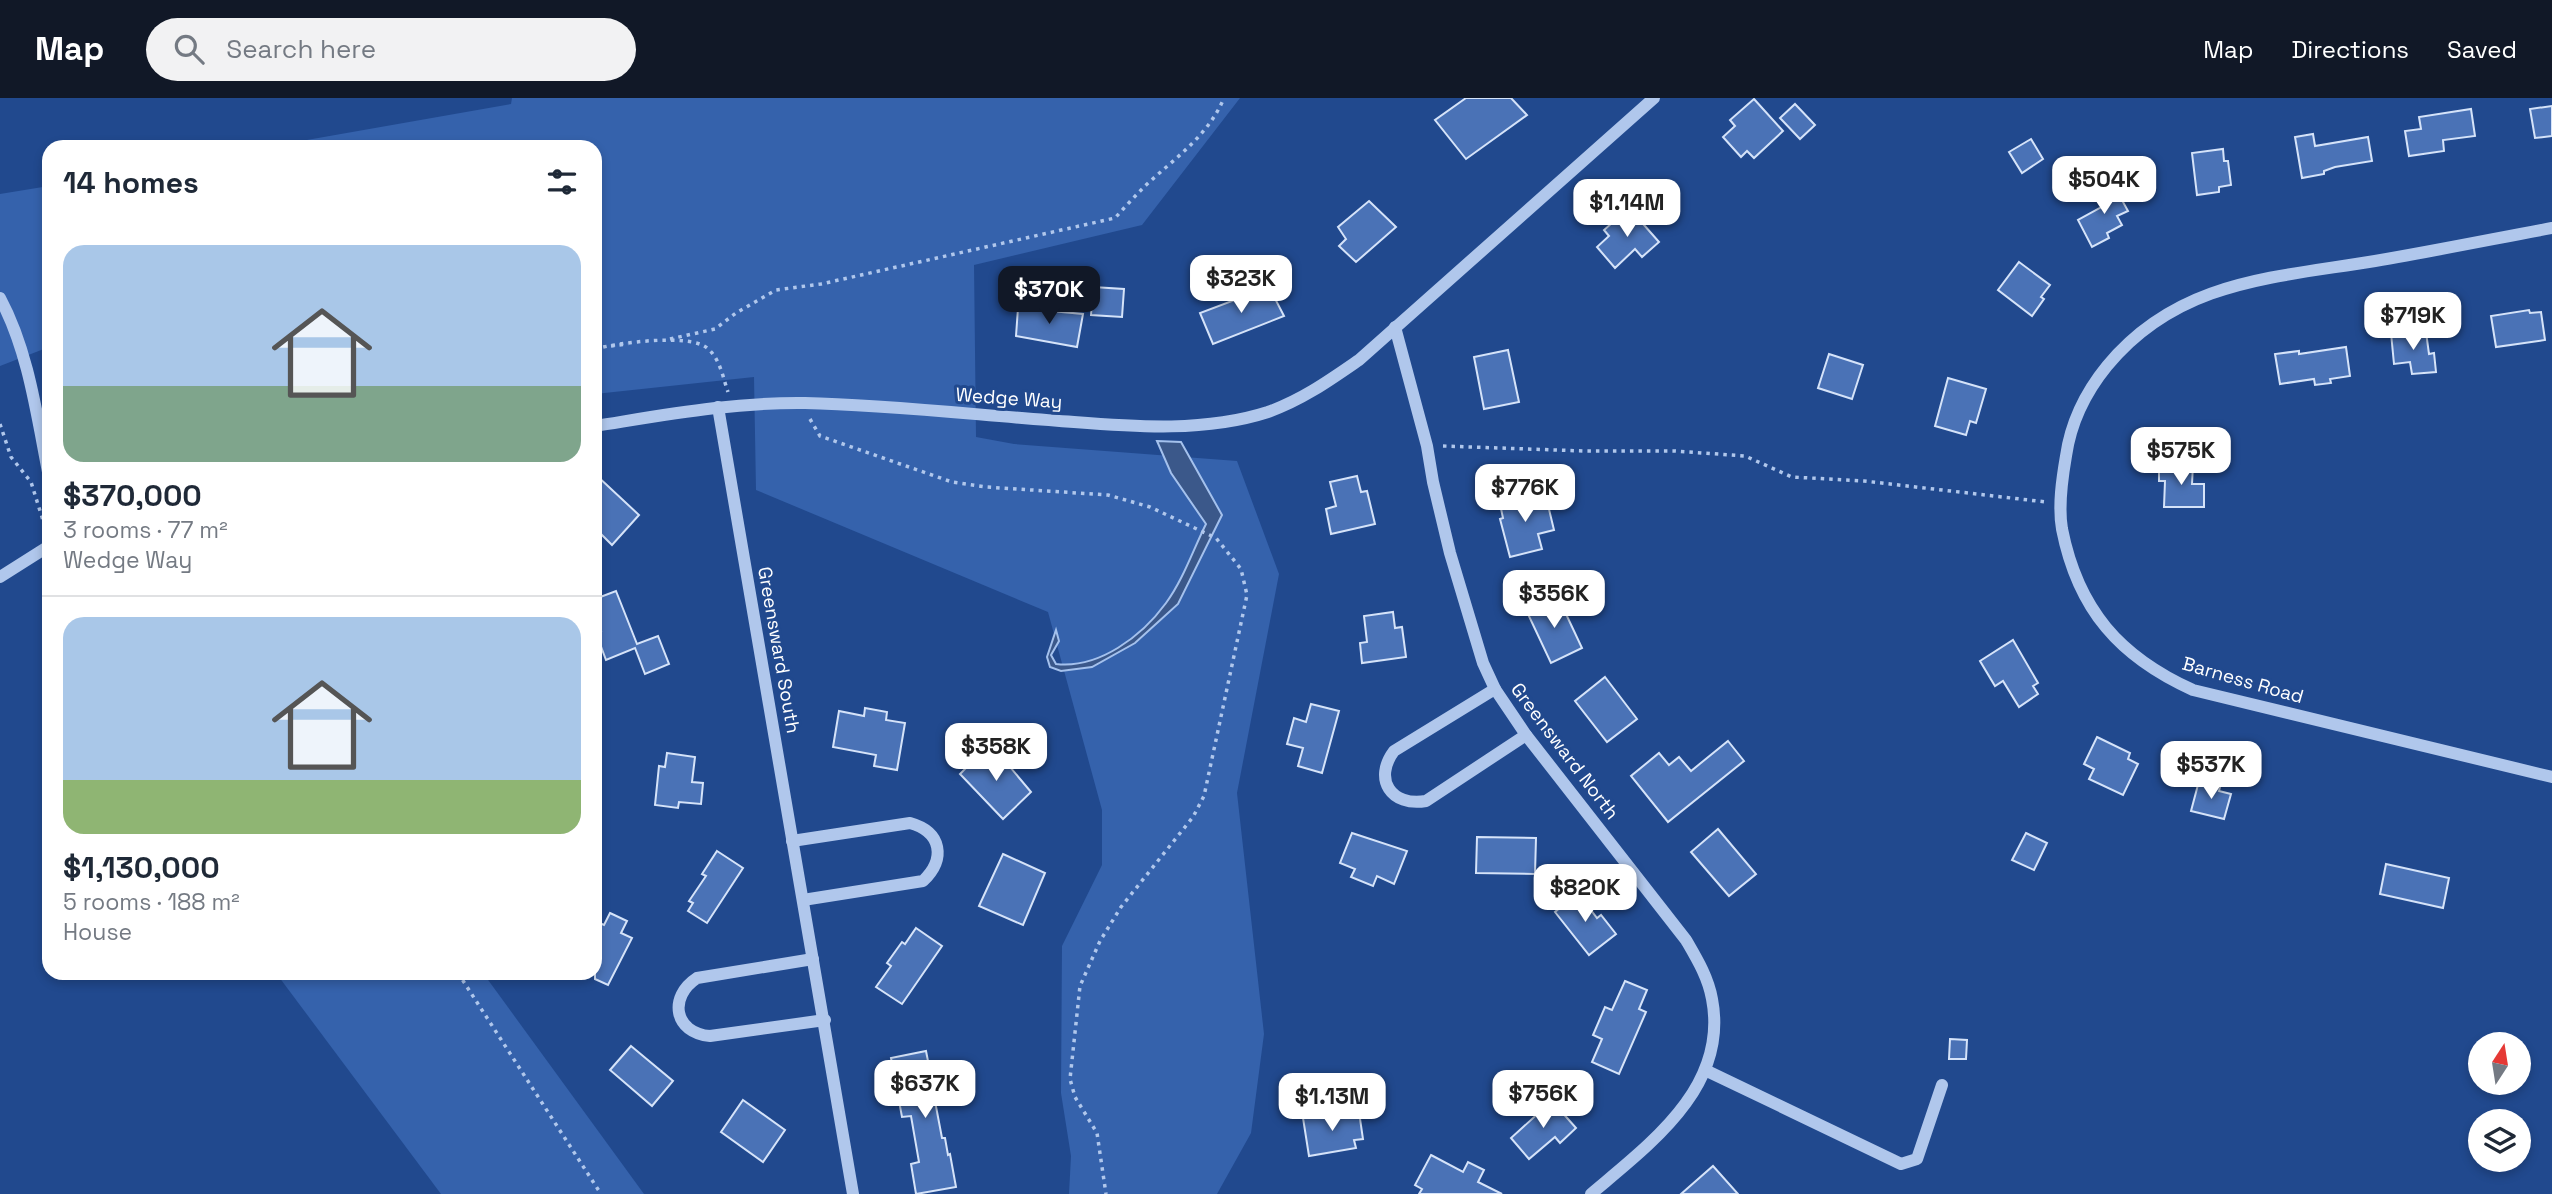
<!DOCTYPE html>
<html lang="en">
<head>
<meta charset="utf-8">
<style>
	:root { --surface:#fff; --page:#f2f2f3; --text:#1f2937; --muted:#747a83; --line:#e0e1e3; --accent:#111827 }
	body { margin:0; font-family:"Space Grotesk",sans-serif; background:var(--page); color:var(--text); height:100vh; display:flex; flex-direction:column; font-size:26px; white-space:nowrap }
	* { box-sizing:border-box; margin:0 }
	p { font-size:23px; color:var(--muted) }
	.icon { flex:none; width:38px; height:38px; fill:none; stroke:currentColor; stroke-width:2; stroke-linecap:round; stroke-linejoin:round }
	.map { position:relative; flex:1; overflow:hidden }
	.panel { position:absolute; left:42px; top:42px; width:560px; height:840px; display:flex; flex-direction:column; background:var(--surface); border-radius:21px; box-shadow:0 4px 10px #0003 }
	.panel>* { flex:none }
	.needle { width:46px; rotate:12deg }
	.tools { position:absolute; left:2468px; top:934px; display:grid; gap:14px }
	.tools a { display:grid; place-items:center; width:63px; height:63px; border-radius:50%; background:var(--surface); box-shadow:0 4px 10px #0003; font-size:35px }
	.price { position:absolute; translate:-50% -60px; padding:0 16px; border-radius:14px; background:#fff; color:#222; font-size:23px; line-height:46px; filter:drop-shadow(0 2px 4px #0008) }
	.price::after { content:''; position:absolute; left:50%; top:42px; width:21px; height:16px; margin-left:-10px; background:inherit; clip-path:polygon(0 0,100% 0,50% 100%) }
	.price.current { background:var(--accent); color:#fff }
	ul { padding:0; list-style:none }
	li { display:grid; align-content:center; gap:14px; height:371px; padding:0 21px }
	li+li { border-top:2px solid var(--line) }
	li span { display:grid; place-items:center; height:217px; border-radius:21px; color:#555 }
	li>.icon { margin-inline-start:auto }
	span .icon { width:126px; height:126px; fill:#fffc; stroke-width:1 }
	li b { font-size:30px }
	h2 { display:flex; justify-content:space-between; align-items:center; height:84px; padding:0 21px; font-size:30px }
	header { display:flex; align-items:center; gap:42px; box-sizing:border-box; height:98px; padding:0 35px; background:var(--accent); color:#fff }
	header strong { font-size:33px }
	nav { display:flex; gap:38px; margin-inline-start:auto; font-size:24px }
	.search { width:490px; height:63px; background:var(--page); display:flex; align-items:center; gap:18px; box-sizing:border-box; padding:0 24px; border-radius:38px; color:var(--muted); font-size:26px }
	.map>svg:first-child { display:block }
</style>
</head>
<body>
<header>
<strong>Map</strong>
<div class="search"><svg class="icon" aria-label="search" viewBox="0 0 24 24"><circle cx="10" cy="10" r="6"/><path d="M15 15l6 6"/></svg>Search here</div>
<nav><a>Map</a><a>Directions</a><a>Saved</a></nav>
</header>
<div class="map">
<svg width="2552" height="1096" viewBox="0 0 2552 1096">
	<rect width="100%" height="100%" fill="#21498e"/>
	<!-- green -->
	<g fill="#3562ac">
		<path d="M512 0H1240L1142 127 974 167 976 339 1014 346 1237 363 1279 476 1237 695 1264 936 1251 1035 1217 1096H1069L1071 1058 1061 995 1062 848 1102 767V712L1048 514 756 392 754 279 595 296V49H267L511 6Z"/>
		<path d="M49 88V249L0 268V96Z"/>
		<path d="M276 875H483L644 1096H441Z"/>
	</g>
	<!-- water -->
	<path fill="#3b588a" stroke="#a4c1ed" stroke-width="2" d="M1157 343 1181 344 1222 417 1178 506 1157 525 1135 545 1092 569 1061 573 1050 569 1047 559 1056 532 1059 543 1051 557 1056 566C1099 571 1142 538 1166 505 1183 482 1193 452 1206 426L1171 375Z"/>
	<!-- building -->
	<g fill="#4a72b6" stroke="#d5e3f9" stroke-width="2">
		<path d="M1466 0H1511L1527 17 1466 61 1435 22Z"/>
		<path d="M1754 1 1783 33 1754 60 1747 53 1741 59 1723 39 1735 28 1730 22Z"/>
		<path d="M1795 6 1815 27 1800 41 1780 20Z"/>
		<path d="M2552 8V38L2535 40 2530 11Z"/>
		<path d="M2471 11 2475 38 2443 42 2444 53 2409 58 2405 33 2421 31 2419 19Z"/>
		<path d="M2313 36 2315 48 2368 39 2372 63 2335 69 2324 73V76L2302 80 2295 39Z"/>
		<path d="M2031 41 2043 61 2022 75 2009 54Z"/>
		<path d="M2223 51 2224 63H2228L2231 87 2219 89V94L2197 97 2192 55Z"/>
		<path d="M2112 84 2128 113 2117 118 2122 127 2107 135 2109 140 2092 149 2078 122 2105 107 2097 92Z"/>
		<path d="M1369 103 1396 129 1356 164 1339 148 1346 141 1338 129Z"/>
		<path d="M1629 110 1659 144 1642 159 1635 151 1615 170 1597 149 1609 138 1604 132Z"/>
		<path d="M2019 164 2050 187 2041 199 2044 201 2032 218 1998 192Z"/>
		<path d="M1093 189 1124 191 1122 219 1091 217Z"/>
		<path d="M1269 189 1284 218 1213 246 1200 215Z"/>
		<path d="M1018 210 1083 216 1077 249 1016 238Z"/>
		<path d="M2529 212 2530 215 2541 214 2545 242 2496 249 2491 218Z"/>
		<path d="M2413 233V236L2426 234 2429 256 2434 255 2436 274 2412 276 2410 264 2394 266 2391 235Z"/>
		<path d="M2346 249 2350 278 2330 281 2331 285 2315 287 2314 281 2280 286 2275 256 2299 253V256Z"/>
		<path d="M1508 252 1519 304 1484 311 1474 259Z"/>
		<path d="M1829 256 1863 267 1852 301 1818 290Z"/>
		<path d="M1948 280 1986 291 1976 325 1970 323 1966 337 1935 328Z"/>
		<path d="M2159 366 2193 367 2192 386H2204V409H2164L2165 383H2159Z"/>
		<path d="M595 376 639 417 612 447 595 430Z"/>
		<path d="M1357 378 1361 394 1367 393 1375 426 1331 436 1326 411 1336 408 1330 384Z"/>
		<path d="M1541 396 1543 404 1547 403 1554 432 1538 436 1542 451 1510 459 1500 421 1503 420 1500 406Z"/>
		<path d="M616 493 637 546 658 538 669 566 645 576 635 550 606 562 596 535 601 533 595 517V501Z"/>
		<path d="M1558 499 1582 550 1551 565 1527 514Z"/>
		<path d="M1393 514 1395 530 1402 529 1406 559 1362 565 1360 545 1367 544 1364 518Z"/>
		<path d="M2013 542 2038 585 2033 588 2038 596 2019 609 2003 583 1995 588 1980 563Z"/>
		<path d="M1605 579 1637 621 1607 644 1575 603Z"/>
		<path d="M1311 606 1339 613 1322 675 1298 668 1303 650 1287 646 1294 620 1306 624Z"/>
		<path d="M865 610 887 614 886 622 905 625 897 672 874 668 876 657 833 649 839 613 864 618Z"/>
		<path d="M2097 639 2130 655 2128 661 2138 666 2123 697 2089 681 2094 671 2084 666Z"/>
		<path d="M1728 643 1744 663 1668 724 1631 678 1659 655 1669 667 1679 659 1691 673Z"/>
		<path d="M995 651 1031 694 1003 721 960 676 977 659 981 663Z"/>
		<path d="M667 655 695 659 692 684 703 685 701 706 679 704 678 710 655 707 659 668 665 669Z"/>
		<path d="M2199 683 2220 689 2219 693 2231 696 2224 721 2191 713Z"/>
		<path d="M1718 731 1756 776 1729 798 1691 754Z"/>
		<path d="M1352 735 1407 753 1394 786 1377 778 1373 788 1351 779 1355 771 1340 765Z"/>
		<path d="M2026 735 2047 745 2034 772 2012 762Z"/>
		<path d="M1477 739 1536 740 1535 776 1476 775Z"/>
		<path d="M717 753 743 770 707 825 688 813 693 805 689 803 706 778 702 776Z"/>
		<path d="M1003 756 1045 775 1023 827 979 808Z"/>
		<path d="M2386 766 2449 780 2443 810 2380 796Z"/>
		<path d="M1578 795 1597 820 1601 817 1616 836 1589 857 1555 814Z"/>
		<path d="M610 815 627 823 621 835 632 840 608 887 595 881V823L604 827Z"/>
		<path d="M916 830 942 848 902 906 876 889 891 868 887 865 902 844 905 846Z"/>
		<path d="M1625 883 1647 892 1639 911 1646 914 1619 976 1592 964 1602 941 1593 937 1605 909 1612 912Z"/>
		<path d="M1950 941 1967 942 1966 961H1949Z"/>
		<path d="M631 948 673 983 652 1008 610 972Z"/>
		<path d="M926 953 930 973 945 970 950 995 934 998 942 1040H945L948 1057 950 1056 956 1089 916 1096 911 1066 919 1064 911 1018 902 1019 891 960Z"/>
		<path d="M743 1002 785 1032 763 1064 721 1034Z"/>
		<path d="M1552 1003 1576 1030 1560 1045 1555 1039 1529 1061 1511 1040Z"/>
		<path d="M1359 1014 1363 1041 1354 1042 1356 1050 1309 1058 1303 1020Z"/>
		<path d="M1431 1057 1463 1074 1468 1064 1484 1072 1478 1084 1502 1096H1419L1422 1091 1415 1087Z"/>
		<path d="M1713 1068 1738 1096H1681Z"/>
	</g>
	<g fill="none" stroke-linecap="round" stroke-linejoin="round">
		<!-- path -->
		<g stroke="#b0c7ec" stroke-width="3.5" stroke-dasharray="3.5 5" stroke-linecap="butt">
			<path d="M670 241 715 231 736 215 776 192 821 186 1115 120C1125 109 1135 98 1145 88 1175 60 1208 38 1224 0"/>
			<path d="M611 248 628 246"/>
			<path d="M595 251C617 245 689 235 707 250 720 260 723 280 728 294"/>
			<path d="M810 321 820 338 952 384 986 389 1108 397 1150 409 1216 440 1241 471 1247 497 1204 698 1193 719 1121 809 1100 843 1080 888 1070 981 1075 999 1097 1035 1106 1096"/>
			<path d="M0 326 11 359 31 384 46 432"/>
			<path d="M1443 348 1584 353H1675L1745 358 1792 379 1864 383 2046 404"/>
			<path d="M458 875 601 1096"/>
		</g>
		<!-- minor -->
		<g stroke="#b0c7ec" stroke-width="12">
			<path d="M2552 130C2493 141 2434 153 2375 163 2273 180 2178 182 2107 268 2085 295 2071 323 2066 358 2062 381 2058 408 2062 431 2078 512 2120 559 2193 592L2552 679"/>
			<path d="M0 200C29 254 37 319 49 379"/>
			<path d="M1395 229 1427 348 1433 384 1450 455 1483 565 1495 591 1526 637 1686 842C1697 861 1708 879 1712 901 1729 989 1650 1046 1591 1096"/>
			<path d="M718 309 853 1096"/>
			<path d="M595 328C665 317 734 304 805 305 894 307 985 318 1074 324 1137 329 1206 334 1268 314 1302 302 1330 282 1359 262L1654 0"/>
			<path d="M0 479 49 448"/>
			<path d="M1495 591 1394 653C1373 681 1391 709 1426 703L1526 637"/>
			<path d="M792 743 910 725C942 734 946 761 923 783L803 802"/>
			<path d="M813 861 697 880C668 899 674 935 710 938L825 922"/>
			<path d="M1705 972 1901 1066 1917 1061 1942 987"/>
		</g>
	</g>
	<g text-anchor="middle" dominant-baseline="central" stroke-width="6" stroke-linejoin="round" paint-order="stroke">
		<!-- street labels -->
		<g font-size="19" fill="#fff" stroke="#21498e">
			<text transform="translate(1009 300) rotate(4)">Wedge Way</text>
			<text transform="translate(779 552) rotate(80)">Greensward South</text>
			<text transform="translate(2243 582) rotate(16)">Barness Road</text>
			<text transform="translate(1565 653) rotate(53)">Greensward North</text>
		</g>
	</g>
</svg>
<div class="tools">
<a><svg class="needle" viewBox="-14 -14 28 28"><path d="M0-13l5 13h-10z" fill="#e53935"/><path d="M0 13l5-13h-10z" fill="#747a83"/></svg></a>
<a><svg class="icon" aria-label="layers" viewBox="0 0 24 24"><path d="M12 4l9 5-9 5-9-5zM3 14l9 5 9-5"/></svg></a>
</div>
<b class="price" style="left:2104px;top:118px">$504K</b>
<b class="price" style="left:1627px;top:141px">$1.14M</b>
<b class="price" style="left:1241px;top:217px">$323K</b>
<b class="price current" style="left:1049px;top:228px">$370K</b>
<b class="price" style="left:2413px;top:254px">$719K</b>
<b class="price" style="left:2181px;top:389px">$575K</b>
<b class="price" style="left:1525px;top:426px">$776K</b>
<b class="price" style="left:1554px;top:532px">$356K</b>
<b class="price" style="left:996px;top:685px">$358K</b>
<b class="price" style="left:2211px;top:703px">$537K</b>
<b class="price" style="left:1585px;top:826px">$820K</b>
<b class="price" style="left:925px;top:1022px">$637K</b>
<b class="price" style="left:1543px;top:1032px">$756K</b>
<b class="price" style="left:1332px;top:1035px">$1.13M</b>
<section class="panel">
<h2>14 homes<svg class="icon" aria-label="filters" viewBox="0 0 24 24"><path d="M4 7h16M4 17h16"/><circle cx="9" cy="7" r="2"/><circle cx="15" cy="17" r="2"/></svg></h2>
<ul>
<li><span style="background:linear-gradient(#a9c7e8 65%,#7fa58c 0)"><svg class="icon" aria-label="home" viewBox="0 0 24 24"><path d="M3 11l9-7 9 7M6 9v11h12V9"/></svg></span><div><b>$370,000</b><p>3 rooms · 77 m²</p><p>Wedge Way</p></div></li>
<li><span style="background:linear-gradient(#a9c7e8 75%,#8fb573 0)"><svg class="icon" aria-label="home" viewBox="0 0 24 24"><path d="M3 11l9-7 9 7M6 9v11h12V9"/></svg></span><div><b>$1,130,000</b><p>5 rooms · 188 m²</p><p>House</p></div></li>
</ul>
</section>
</div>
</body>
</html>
